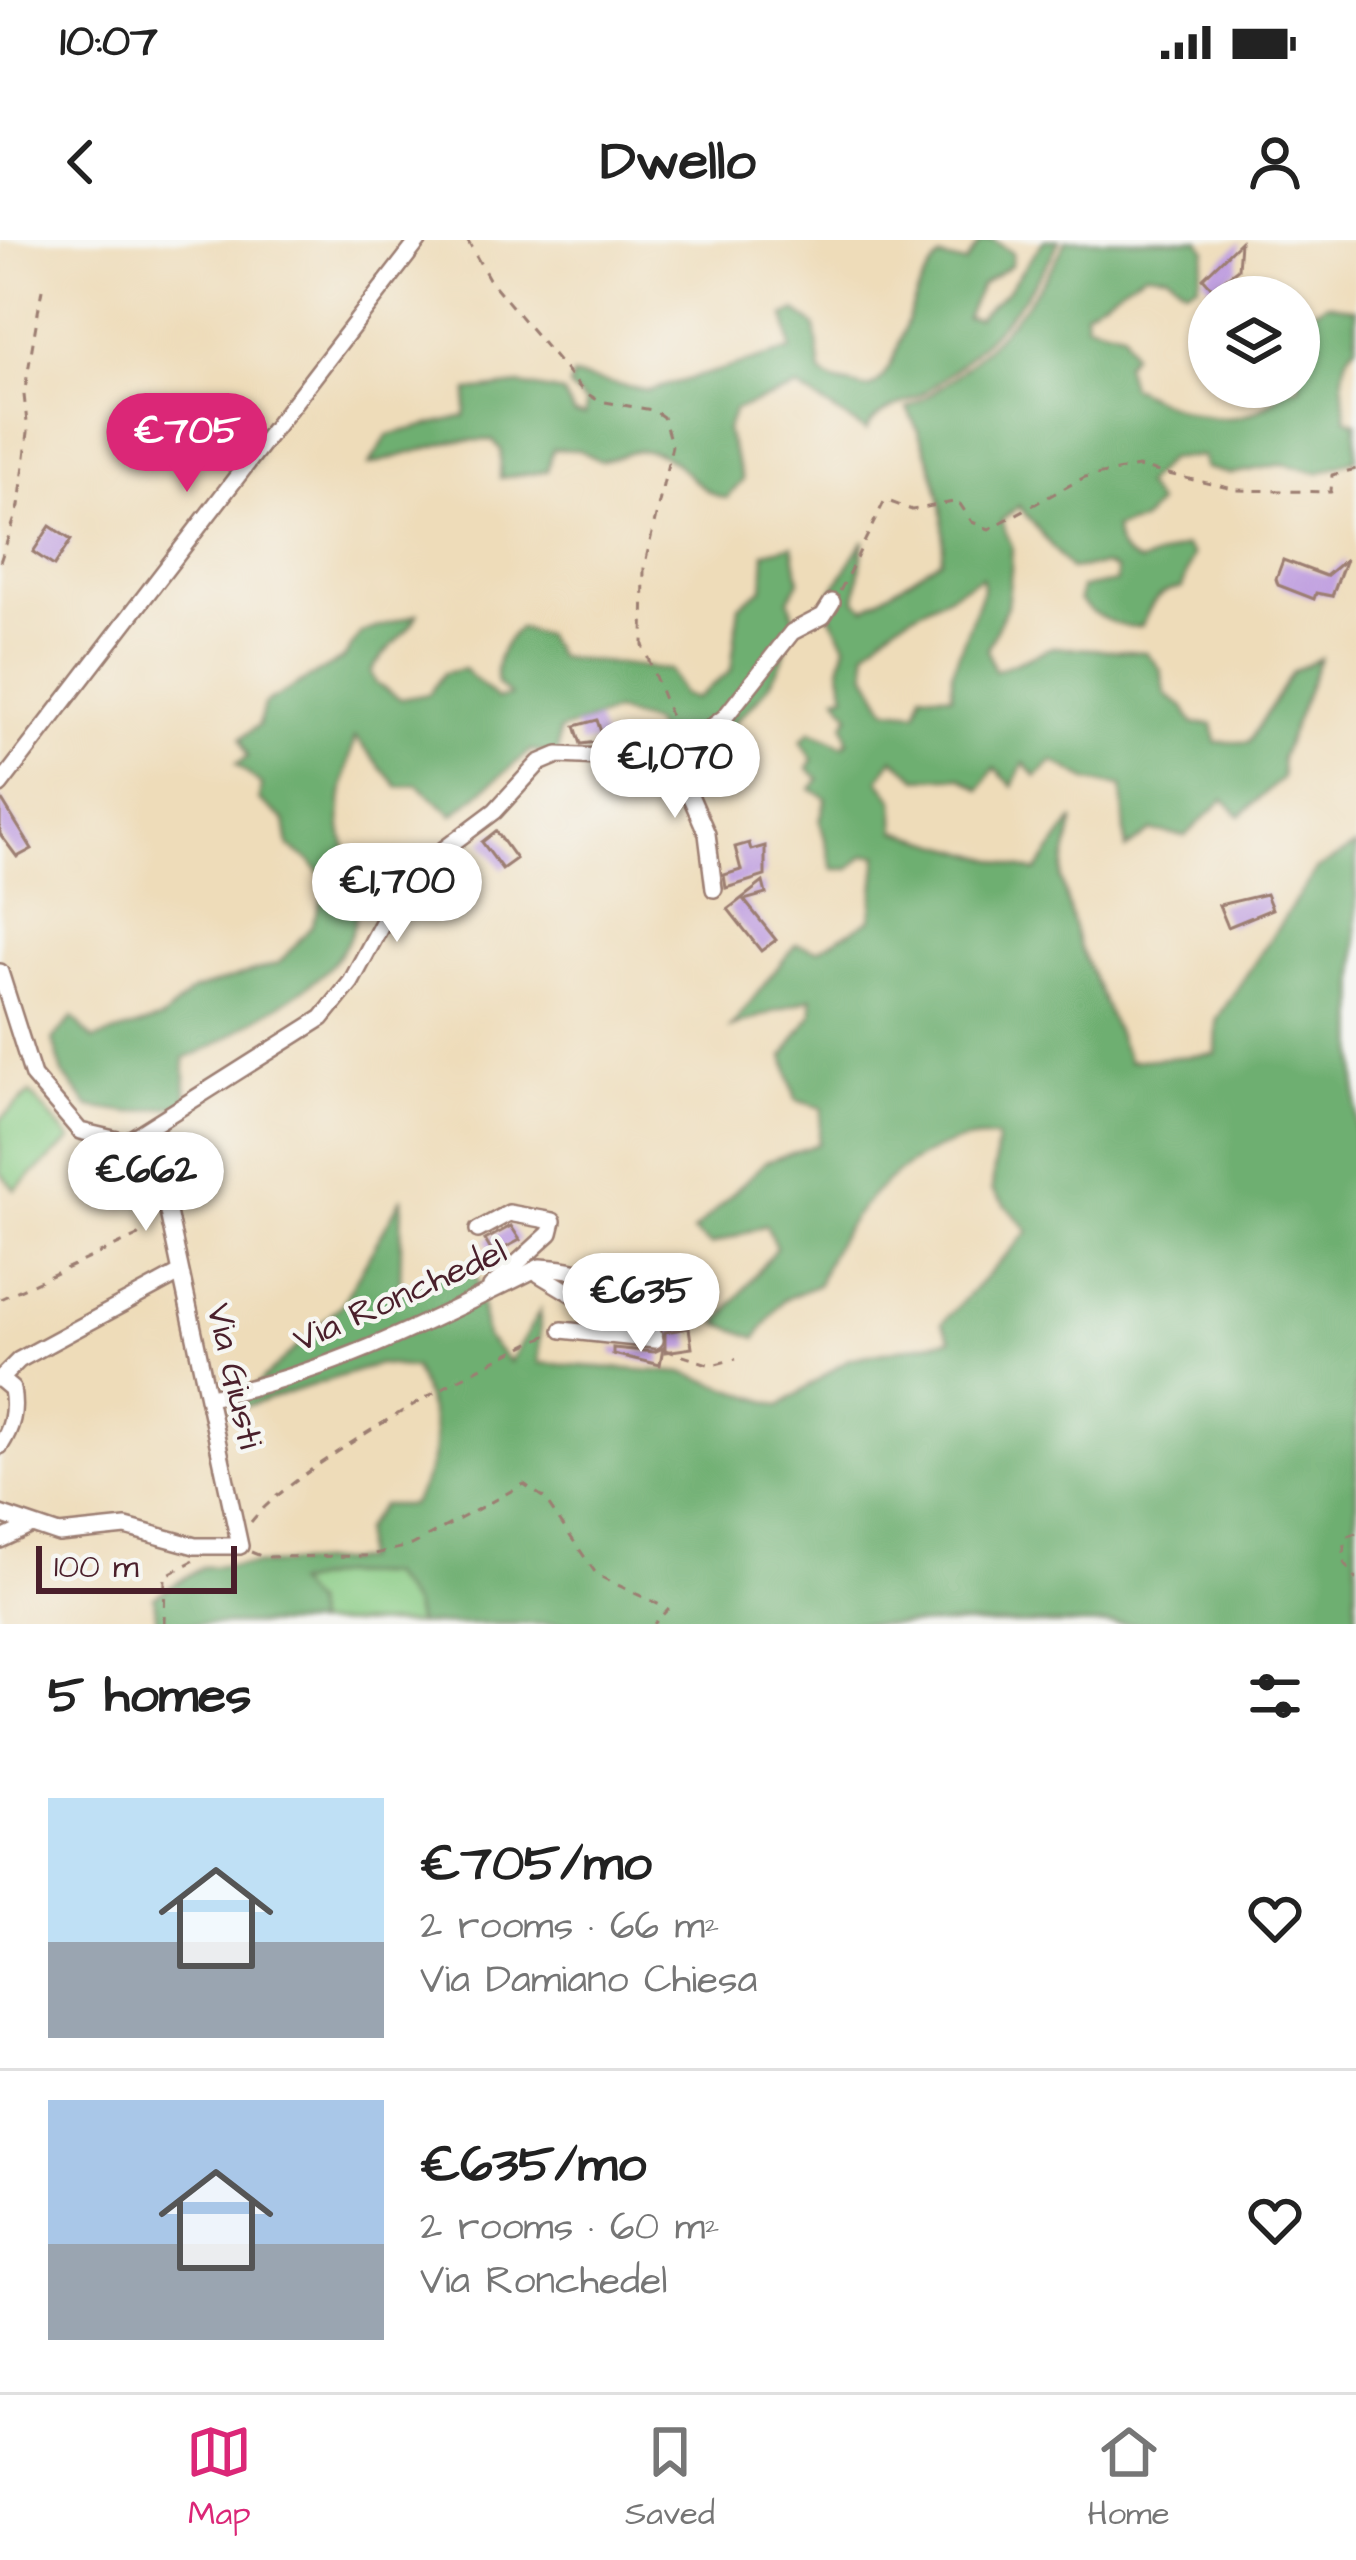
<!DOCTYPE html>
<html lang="en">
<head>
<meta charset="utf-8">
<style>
	:root { --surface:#fff; --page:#f2f2f2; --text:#222; --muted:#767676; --line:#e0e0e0; --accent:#db2777 }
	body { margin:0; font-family:"Architects Daughter",sans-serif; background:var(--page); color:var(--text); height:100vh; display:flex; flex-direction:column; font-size:45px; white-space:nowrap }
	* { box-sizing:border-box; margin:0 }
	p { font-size:39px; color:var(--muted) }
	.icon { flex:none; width:66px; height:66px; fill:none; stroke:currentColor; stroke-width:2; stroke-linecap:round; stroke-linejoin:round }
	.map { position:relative; height:1384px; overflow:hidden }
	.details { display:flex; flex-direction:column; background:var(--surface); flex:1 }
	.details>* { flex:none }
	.tools { position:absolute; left:1188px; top:36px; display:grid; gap:24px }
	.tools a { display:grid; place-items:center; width:132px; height:132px; border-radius:50%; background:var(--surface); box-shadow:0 3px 9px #0004; font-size:60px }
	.scale { position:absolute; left:36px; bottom:30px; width:201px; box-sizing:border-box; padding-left:12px; border:6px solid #4a1f2b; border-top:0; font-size:33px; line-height:42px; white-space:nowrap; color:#4a1f2b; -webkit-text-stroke:9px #f6f6f2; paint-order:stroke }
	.price { position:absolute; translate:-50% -102px; padding:0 27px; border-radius:42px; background:#fff; color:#222; font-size:39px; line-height:78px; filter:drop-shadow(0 3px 6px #0008) }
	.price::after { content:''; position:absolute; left:50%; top:72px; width:36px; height:27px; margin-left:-18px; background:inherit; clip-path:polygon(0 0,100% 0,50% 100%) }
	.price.active { background:var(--accent); color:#fff }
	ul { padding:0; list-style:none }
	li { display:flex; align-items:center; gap:36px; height:300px; padding:0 48px }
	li+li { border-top:3px solid var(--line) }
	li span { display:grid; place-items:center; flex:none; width:336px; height:240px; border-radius:0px; color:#555 }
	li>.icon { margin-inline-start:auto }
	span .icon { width:144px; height:144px; fill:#fffc; stroke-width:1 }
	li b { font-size:51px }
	h2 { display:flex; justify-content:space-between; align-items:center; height:144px; padding:0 48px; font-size:51px }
	.status { display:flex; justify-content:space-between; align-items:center; height:84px; padding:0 60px; background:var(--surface); direction:ltr }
	.status svg { height:33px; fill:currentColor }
	header { display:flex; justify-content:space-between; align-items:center; height:156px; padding:0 48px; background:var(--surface); font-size:54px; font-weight:800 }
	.dock { display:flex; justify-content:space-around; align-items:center; height:168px; border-top:3px solid var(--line); background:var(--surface); font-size:33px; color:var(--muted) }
	.dock a { display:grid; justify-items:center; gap:6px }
	.dock .active { color:var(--accent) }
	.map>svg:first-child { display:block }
</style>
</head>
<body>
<div class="status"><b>10:07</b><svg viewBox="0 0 49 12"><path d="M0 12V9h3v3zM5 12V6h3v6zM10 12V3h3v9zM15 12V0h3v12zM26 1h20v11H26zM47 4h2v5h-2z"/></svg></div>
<header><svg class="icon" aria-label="back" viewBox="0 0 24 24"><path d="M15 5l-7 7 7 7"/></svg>Dwello<svg class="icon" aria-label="person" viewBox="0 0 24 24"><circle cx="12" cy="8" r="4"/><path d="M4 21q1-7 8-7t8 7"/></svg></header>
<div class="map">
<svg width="1356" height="1384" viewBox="0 0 1356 1384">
	<rect width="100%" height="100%" fill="#f6f6f2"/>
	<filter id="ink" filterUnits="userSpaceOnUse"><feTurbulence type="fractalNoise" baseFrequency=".00833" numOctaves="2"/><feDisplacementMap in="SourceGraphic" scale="24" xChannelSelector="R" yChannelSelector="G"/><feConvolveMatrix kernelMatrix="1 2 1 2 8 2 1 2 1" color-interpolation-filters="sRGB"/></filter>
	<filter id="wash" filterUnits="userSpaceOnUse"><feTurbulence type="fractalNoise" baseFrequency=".004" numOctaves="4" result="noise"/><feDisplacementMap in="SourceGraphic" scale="48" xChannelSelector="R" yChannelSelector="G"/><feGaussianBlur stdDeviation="2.7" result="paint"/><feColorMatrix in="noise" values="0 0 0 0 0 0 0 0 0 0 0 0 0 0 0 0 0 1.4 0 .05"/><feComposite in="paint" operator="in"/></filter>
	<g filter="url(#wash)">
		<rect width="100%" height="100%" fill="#eedcb9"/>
		<!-- green -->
		<g fill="#88cb83" stroke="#697557" stroke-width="3">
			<path d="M30 853 71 900 15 950 0 932V880Z"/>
			<path d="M338 1334 388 1335 413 1366 417 1384H314L312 1364 293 1344Z"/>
		</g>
		<!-- forest -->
		<g fill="#6eaf71" stroke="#5c674e" stroke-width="3" fill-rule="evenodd">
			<path d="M993 0 1013 13 1011 25 981 45 966 77 977 78 1007 51 1044 0H1059C1038 51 973 118 928 150 909 165 876 168 866 191L798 148 734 170 726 191 743 240 727 258C699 256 683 220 655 212 634 206 619 219 600 221L579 210 553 209 547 231 500 238 501 210 493 200 453 201 369 225 388 195 465 176 468 151 520 145 563 153 574 174 585 175 586 163 569 147 573 136 648 151 791 110 785 76 796 71 815 86 821 133C830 141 835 142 847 144 856 145 866 152 875 145 903 125 909 42 941 18L965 24 981 1Z"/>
			<path d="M1066 0H1199L1206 10 1198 44 1186 49 1168 34 1145 32 1085 71 1086 83 1123 92 1132 114 1124 124 1130 146C1183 174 1241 201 1286 147H1299V96L1308 73 1328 63 1356 69V105C1336 122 1345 154 1346 178L1356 182V219L1318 233 1284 224 1230 234 1205 228 1202 216 1168 219 1144 245 1157 264 1141 282 1115 288C1115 307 1123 316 1140 323L1185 306 1193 315 1182 348C1157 351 1151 363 1142 386 1121 390 1093 376 1079 360L1081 348 1116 342V330L1105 325 1070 329 1019 266 1001 281 1012 306 1011 331 1007 366 987 409 995 431 1053 407 1146 412 1161 430 1166 455 1184 467 1193 484H1213L1216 502H1249L1292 432 1320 418 1281 518 1282 538 1240 576 1224 559 1185 596 1151 591 1126 609 1122 546 1089 541 1053 521 1036 537 1024 523 1013 546 994 528 980 550 961 537 918 538 893 518 879 540 894 559 896 591 1036 632 1074 579 1061 639 1078 703 1129 821 1216 814 1217 779 1316 630 1356 606V1384H417L413 1366 388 1335 339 1334 294 1344 312 1364 314 1384H157L154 1357 202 1327 363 1320V1290L382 1265H411C445 1212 438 1185 414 1128L379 1124 228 1172 342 1064 402 957 400 1052 474 1020 486 1097 510 1122 540 1071 539 1123 685 1133 780 1166 849 1119 951 1099 942 1083 1029 991 992 950 997 898C915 893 842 972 818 1045L783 1060 756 1098 718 1083 776 1008 766 985 711 1005 693 992 765 922 818 904 822 868 796 860 784 816 812 774V758L731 787 796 704 818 710 871 679 878 615H864L850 629H833L820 581 826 558 811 549 819 539 808 528 813 520 801 501 811 491 843 506 848 501 844 484 850 475 837 456 846 454 840 427 846 404 824 364 864 300 856 360 865 368 941 319C951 271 929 211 907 168 965 138 1039 60 1066 0ZM982 337 983 349 952 432V455L922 452 917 472 887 469 867 434 866 410 896 383Z"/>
			<path d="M793 305 799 341 789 359 796 383C785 399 787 413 779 428 756 470 726 490 686 513L669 510 652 483 615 472 559 491 558 515 531 510 453 575 417 544 398 547 355 497C348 527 338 556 341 587 343 606 353 623 356 641 367 709 316 745 264 774 235 790 216 809 184 818L187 864 130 873 89 867 63 834 53 800 73 777 93 800 162 779 192 751 279 723 311 687 328 644 310 621 289 607 285 581 259 560 261 545 236 524 248 517 241 498 259 485 264 464 344 418 361 393 417 374C410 394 384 407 371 432L376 444 401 459 429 454 444 433 464 429 497 459 510 456 497 444C493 423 503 402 519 388L544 395 558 417 670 430 683 455 695 459 731 431 739 365 763 348 765 312Z"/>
		</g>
		<g id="blocks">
			<!-- building -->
			<g fill="#bb98de">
				<path d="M1240 2 1238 29 1212 48 1203 38Z"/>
				<path d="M50 286 71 300 54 326 33 312Z"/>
				<path d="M1346 319 1332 356 1316 353 1314 359 1278 345 1276 339 1283 320 1326 336Z"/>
				<path d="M597 480 604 501 581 504 575 486Z"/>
				<path d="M0 557 32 609 17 617 0 594Z"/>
				<path d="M496 591 516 619 502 629 482 602Z"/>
				<path d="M749 603 751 610 765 606V636L726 648 724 635 741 630 735 607Z"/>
				<path d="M763 642 766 654 744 660 776 700 761 711 728 669Z"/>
				<path d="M1266 654 1272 669 1228 687 1219 665Z"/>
				<path d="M511 986 520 1000 493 1014 485 1000Z"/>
				<path d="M689 1088 692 1108 665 1112V1092Z"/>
				<path d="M613 1108 654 1112 663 1108 660 1125 613 1114Z"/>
			</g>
		</g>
	</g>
	<g filter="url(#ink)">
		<use href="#blocks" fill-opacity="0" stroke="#9c7e72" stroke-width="3"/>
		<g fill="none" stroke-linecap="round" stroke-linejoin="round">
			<!-- minor casing -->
			<g stroke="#9c7e72" stroke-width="20">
				<g id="minor">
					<path d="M668 505 707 594 714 649"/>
					<path d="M0 545 419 0"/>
					<path d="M0 732 33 836 80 891 126 902 149 927 166 963 240 1306H195L126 1287 59 1294 0 1274"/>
					<path d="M126 902 322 778 351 742 407 637 495 571 539 523 558 515 603 517 690 503 725 477 792 392 823 376 832 362"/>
					<path d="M478 990 509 973 553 981 550 993 491 1047"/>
					<path d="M539 1034 577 1057 599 1060"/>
					<path d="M209 1157C326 1135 433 1080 540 1027 591 1029 642 1048 655 1100L562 1090"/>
					<path d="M0 1206C12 1188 16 1171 12 1149L0 1139 19 1120 180 1033"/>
					<path d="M0 1300 30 1286"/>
				</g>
			</g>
			<!-- path -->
			<g stroke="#9c7e72" stroke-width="3" stroke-dasharray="9 9" stroke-linecap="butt">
				<path d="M467 0 489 39 583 151 599 161 653 170 663 177 672 206 644 328 643 405 676 491"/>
				<path d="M0 322 19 266 28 192 24 155 42 49"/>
				<path d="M1339 325 1356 314"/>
				<path d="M840 351 885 260 912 270 958 261 972 282 989 289 1085 237 1138 227 1237 250 1331 252 1332 235 1356 229"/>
				<path d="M0 1059 137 996 155 975"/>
				<path d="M665 1110 711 1125 736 1119"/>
				<path d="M251 1282C291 1229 485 1120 551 1094"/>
				<path d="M1356 1293 1346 1297 1343 1321 1356 1340"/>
				<path d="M251 1312 263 1317 367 1316 412 1305 524 1244 544 1258 597 1335 668 1369 654 1384"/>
				<path d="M164 1384 165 1336 193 1321"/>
			</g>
			<!-- minor -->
			<use href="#minor" stroke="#fff" stroke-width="15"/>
		</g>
	</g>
	<g text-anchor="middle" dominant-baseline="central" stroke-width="9" stroke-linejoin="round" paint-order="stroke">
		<!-- street labels -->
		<g font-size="36" fill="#4a1f2b" stroke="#f6f6f2">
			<text transform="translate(400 1056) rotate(-24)">Via Ronchedel</text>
			<text transform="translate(234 1136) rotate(77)">Via Giusti</text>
		</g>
	</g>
</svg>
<div class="tools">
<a><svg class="icon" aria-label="layers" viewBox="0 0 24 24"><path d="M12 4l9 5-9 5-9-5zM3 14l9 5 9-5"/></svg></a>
</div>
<div class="scale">100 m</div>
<b class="price active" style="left:187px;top:255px">€705</b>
<b class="price" style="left:675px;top:581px">€1,070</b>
<b class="price" style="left:397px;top:705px">€1,700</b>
<b class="price" style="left:146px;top:994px">€662</b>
<b class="price" style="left:641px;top:1115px">€635</b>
</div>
<section class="details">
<h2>5 homes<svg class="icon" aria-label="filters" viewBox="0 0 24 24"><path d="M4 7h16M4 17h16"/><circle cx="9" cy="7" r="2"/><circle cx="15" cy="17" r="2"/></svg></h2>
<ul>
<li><span style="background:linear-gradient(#bfe0f5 60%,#9aa5b1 0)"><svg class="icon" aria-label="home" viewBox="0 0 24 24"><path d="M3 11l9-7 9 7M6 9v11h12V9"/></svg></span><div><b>€705/mo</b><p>2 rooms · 66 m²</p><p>Via Damiano Chiesa</p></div><svg class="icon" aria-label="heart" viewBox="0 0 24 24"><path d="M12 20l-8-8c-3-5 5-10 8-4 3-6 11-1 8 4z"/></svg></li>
<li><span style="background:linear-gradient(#a9c7e8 60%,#9aa5b1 0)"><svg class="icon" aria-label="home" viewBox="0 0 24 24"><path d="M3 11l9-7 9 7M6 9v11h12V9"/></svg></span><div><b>€635/mo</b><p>2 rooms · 60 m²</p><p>Via Ronchedel</p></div><svg class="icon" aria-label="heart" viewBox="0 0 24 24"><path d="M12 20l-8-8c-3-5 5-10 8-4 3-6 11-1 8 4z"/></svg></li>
</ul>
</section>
<nav class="dock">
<a class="active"><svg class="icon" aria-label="map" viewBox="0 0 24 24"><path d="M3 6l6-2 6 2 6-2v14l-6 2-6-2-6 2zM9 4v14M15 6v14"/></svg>Map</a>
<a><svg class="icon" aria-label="saved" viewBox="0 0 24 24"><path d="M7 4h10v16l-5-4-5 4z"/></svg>Saved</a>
<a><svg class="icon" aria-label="home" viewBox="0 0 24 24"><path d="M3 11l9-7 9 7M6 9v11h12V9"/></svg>Home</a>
</nav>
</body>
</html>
